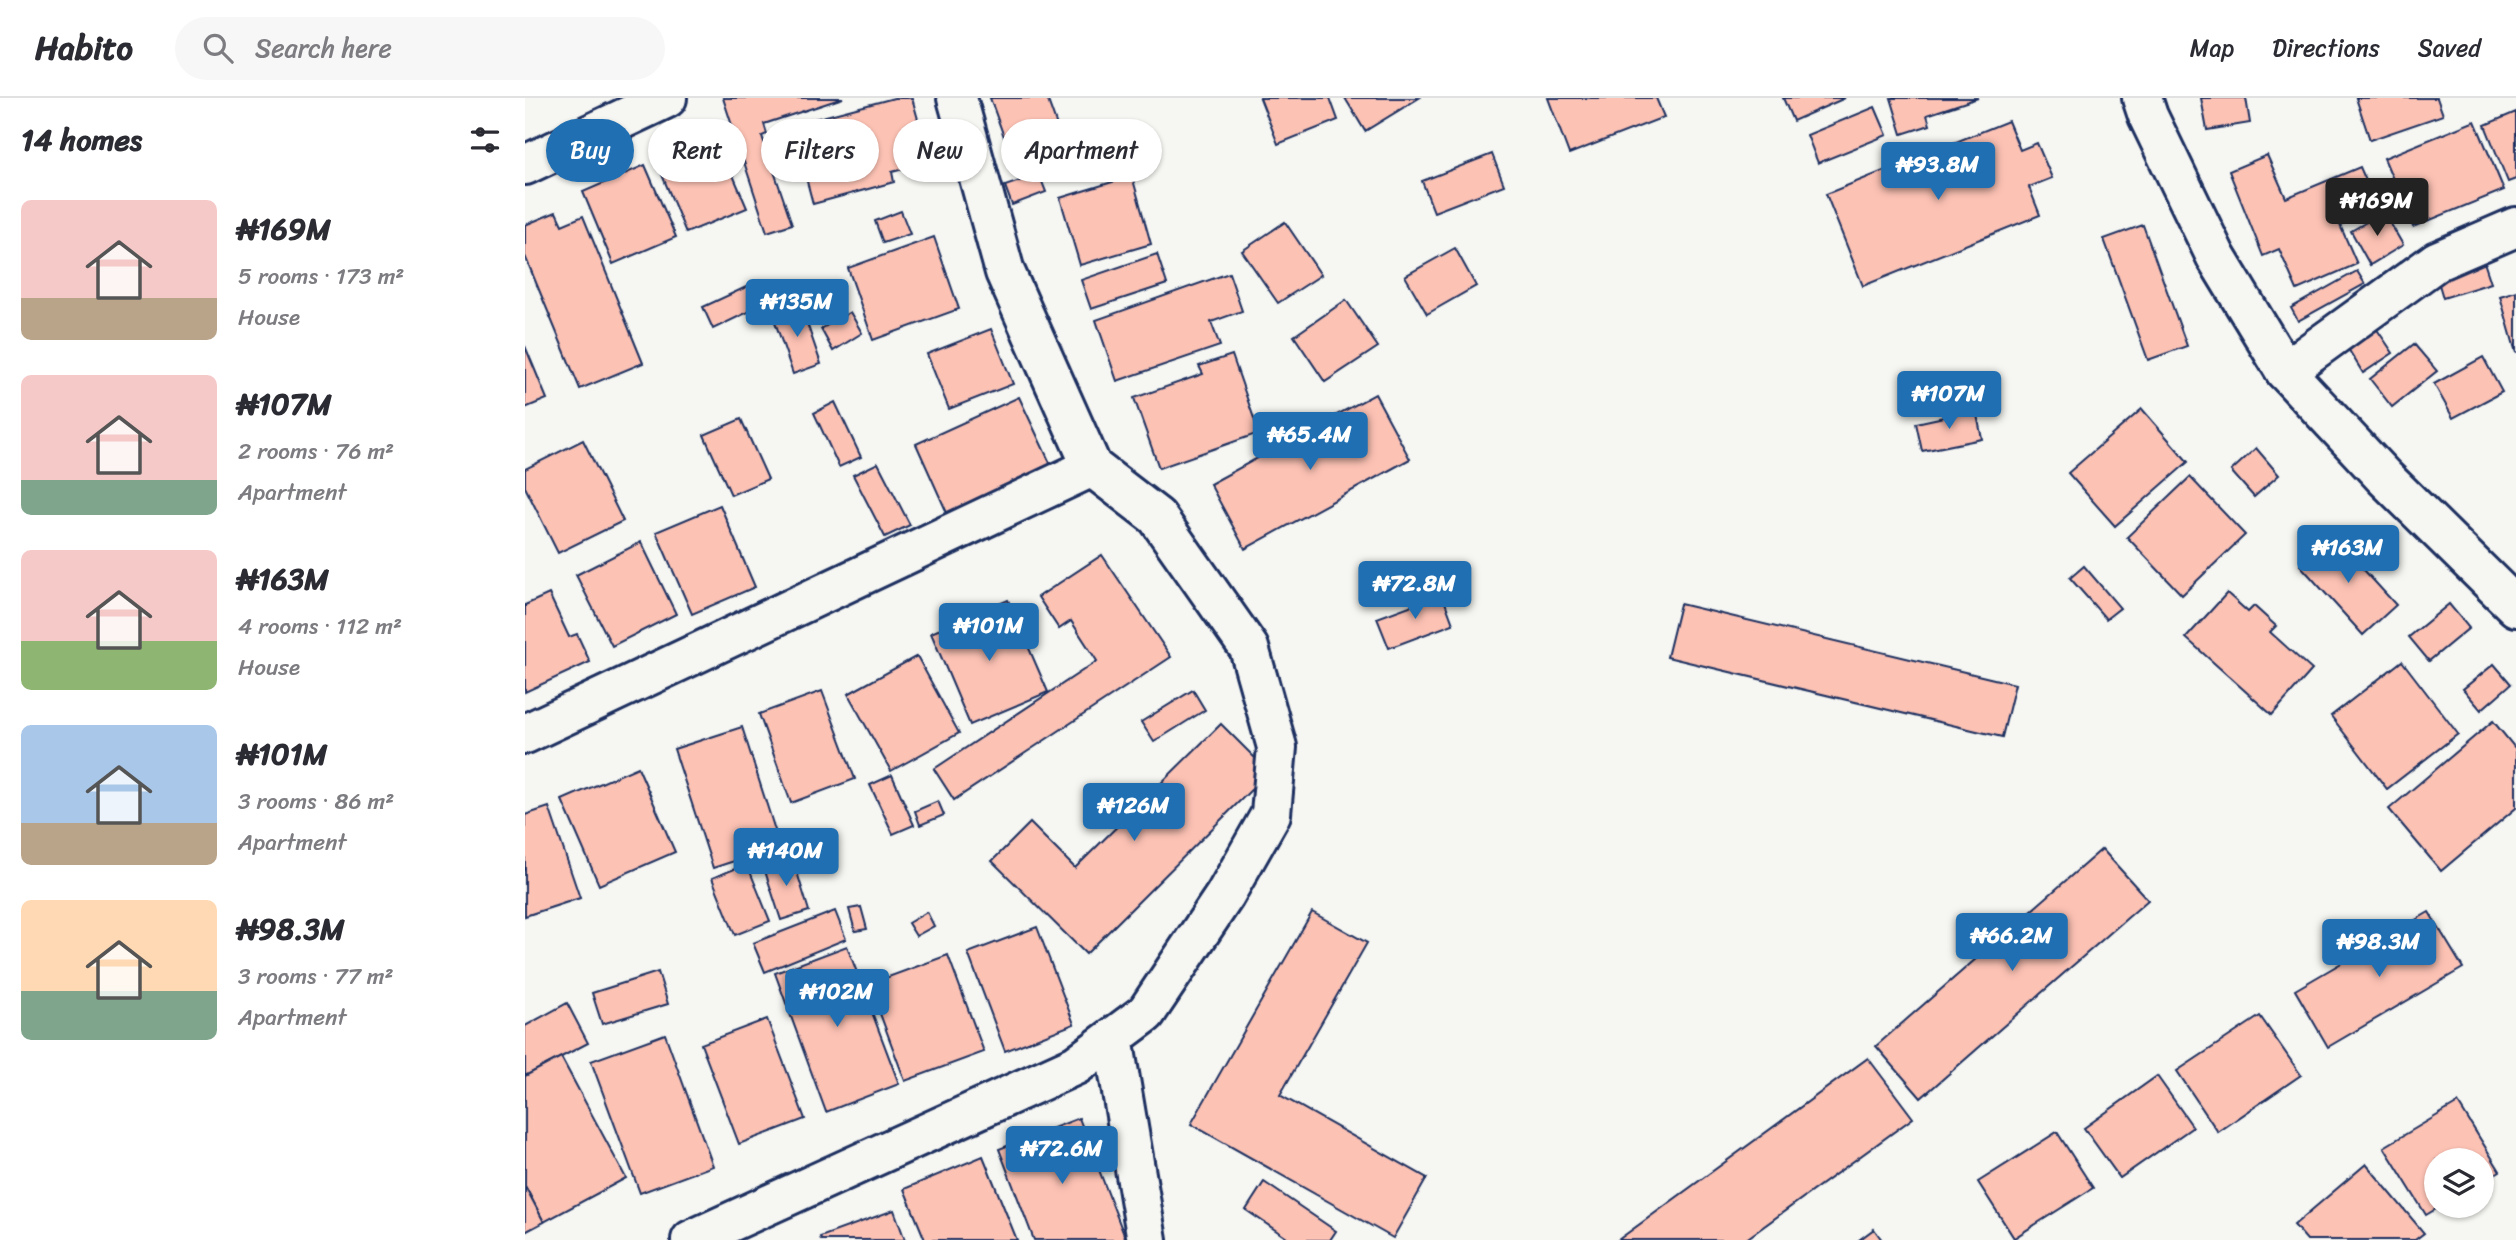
<!DOCTYPE html>
<html lang="en">
<head>
<meta charset="utf-8">
<style>
	:root { --surface:#fff; --page:#f7f7f7; --text:#2b2b33; --muted:#7c7c81; --line:#e1e1e2; --accent:#1f6fb2 }
	body { margin:0; font-family:Sriracha,sans-serif; background:var(--page); color:var(--text); height:100vh; display:flex; flex-direction:column; font-size:26px; white-space:nowrap }
	* { box-sizing:border-box; margin:0 }
	p { font-size:23px; color:var(--muted) }
	.icon { flex:none; width:38px; height:38px; fill:none; stroke:currentColor; stroke-width:2; stroke-linecap:round; stroke-linejoin:round }
	.map { position:relative; flex:1; overflow:hidden }
	.sheet { display:flex; flex-direction:column; background:var(--surface); width:525px }
	.sheet>* { flex:none }
	.guide { position:absolute; left:21px; top:21px; width:665px; height:63px; display:flex; gap:14px }
	.controls { position:absolute; left:1899px; top:1050px; display:grid; gap:14px }
	.controls a { display:grid; place-items:center; width:70px; height:70px; border-radius:50%; background:var(--surface); box-shadow:0 2px 5px #0004; font-size:35px }
	.price { position:absolute; translate:-50% -60px; padding:0 16px; border-radius:7px; background:var(--accent); color:#fff; font-size:23px; line-height:46px; filter:drop-shadow(0 2px 4px #0008) }
	.price::after { content:''; position:absolute; left:50%; top:42px; width:21px; height:16px; margin-left:-10px; background:inherit; clip-path:polygon(0 0,100% 0,50% 100%) }
	.price.on { background:#222; color:#fff }
	ul { padding:0; list-style:none }
	li { display:flex; align-items:center; gap:21px; height:175px; padding:0 21px }
	li span { display:grid; place-items:center; flex:none; width:196px; height:140px; border-radius:10px; color:#555 }
	li>.icon { margin-inline-start:auto }
	span .icon { width:84px; height:84px; fill:#fffc; stroke-width:1 }
	li b { font-size:30px }
	h2 { display:flex; justify-content:space-between; align-items:center; height:84px; padding:0 21px; font-size:30px }
	.pill { padding:0 24px; border-radius:32px; background:var(--surface); box-shadow:0 2px 5px #0004; font-size:24px; line-height:63px }
	.pill.on { background:var(--accent); color:#fff }
	header { display:flex; align-items:center; gap:42px; box-sizing:border-box; height:98px; padding:0 35px; background:var(--surface); border-bottom:2px solid var(--line) }
	header strong { font-size:33px }
	nav { display:flex; gap:38px; margin-inline-start:auto; font-size:24px }
	.search { width:490px; height:63px; background:var(--page); display:flex; align-items:center; gap:18px; box-sizing:border-box; padding:0 24px; border-radius:38px; color:var(--muted); font-size:26px }
	main { display:flex; flex:1; min-height:0 }
	.map>svg:first-child { display:block }
</style>
</head>
<body>
<header>
<strong>Habito</strong>
<div class="search"><svg class="icon" aria-label="search" viewBox="0 0 24 24"><circle cx="10" cy="10" r="6"/><path d="M15 15l6 6"/></svg>Search here</div>
<nav><a>Map</a><a>Directions</a><a>Saved</a></nav>
</header>
<main>
<section class="sheet">
<h2>14 homes<svg class="icon" aria-label="filters" viewBox="0 0 24 24"><path d="M4 7h16M4 17h16"/><circle cx="9" cy="7" r="2"/><circle cx="15" cy="17" r="2"/></svg></h2>
<ul>
<li><span style="background:linear-gradient(#f6c9c9 70%,#b9a48a 0)"><svg class="icon" aria-label="home" viewBox="0 0 24 24"><path d="M3 11l9-7 9 7M6 9v11h12V9"/></svg></span><div><b>₦169M</b><p>5 rooms · 173 m²</p><p>House</p></div></li>
<li><span style="background:linear-gradient(#f6c9c9 75%,#7fa58c 0)"><svg class="icon" aria-label="home" viewBox="0 0 24 24"><path d="M3 11l9-7 9 7M6 9v11h12V9"/></svg></span><div><b>₦107M</b><p>2 rooms · 76 m²</p><p>Apartment</p></div></li>
<li><span style="background:linear-gradient(#f6c9c9 65%,#8fb573 0)"><svg class="icon" aria-label="home" viewBox="0 0 24 24"><path d="M3 11l9-7 9 7M6 9v11h12V9"/></svg></span><div><b>₦163M</b><p>4 rooms · 112 m²</p><p>House</p></div></li>
<li><span style="background:linear-gradient(#a9c7e8 70%,#b9a48a 0)"><svg class="icon" aria-label="home" viewBox="0 0 24 24"><path d="M3 11l9-7 9 7M6 9v11h12V9"/></svg></span><div><b>₦101M</b><p>3 rooms · 86 m²</p><p>Apartment</p></div></li>
<li><span style="background:linear-gradient(#ffd9b3 65%,#7fa58c 0)"><svg class="icon" aria-label="home" viewBox="0 0 24 24"><path d="M3 11l9-7 9 7M6 9v11h12V9"/></svg></span><div><b>₦98.3M</b><p>3 rooms · 77 m²</p><p>Apartment</p></div></li>
</ul>
</section>
<div class="map">
<svg width="1991" height="1142" viewBox="0 0 1991 1142">
	<rect width="100%" height="100%" fill="#f6f6f2"/>
	<filter id="ink" filterUnits="userSpaceOnUse"><feTurbulence type="fractalNoise" baseFrequency=".0143" numOctaves="2"/><feDisplacementMap in="SourceGraphic" scale="14" xChannelSelector="R" yChannelSelector="G"/><feConvolveMatrix kernelMatrix="1 2 1 2 8 2 1 2 1" color-interpolation-filters="sRGB"/></filter>
	<g filter="url(#ink)">
		<!-- building -->
		<g fill="#fcc2b4" stroke="#1b2f5e" stroke-width="2">
			<path d="M198 0H318L239 26 242 36 237 38 267 126 242 134Z"/>
			<path d="M369 0H387L405 64 367 74 369 84 288 106 267 27Z"/>
			<path d="M465 0H522L545 64 514 76 521 94 487 107 480 88 495 83Z"/>
			<path d="M735 0H805L813 22 753 46Z"/>
			<path d="M820 0H894L840 33Z"/>
			<path d="M1023 0H1131L1139 19 1044 56Z"/>
			<path d="M1258 0H1320L1268 23Z"/>
			<path d="M1366 0H1453L1402 17 1405 27 1377 36Z"/>
			<path d="M1676 0H1721L1725 25 1682 32Z"/>
			<path d="M1831 0H1912L1918 17 1845 42Z"/>
			<path d="M1350 9 1362 37 1293 65 1282 37Z"/>
			<path d="M1991 14V81L1983 84 1960 27Z"/>
			<path d="M1483 23 1495 52 1512 45 1527 80 1504 89 1515 117 1338 188 1301 96Z"/>
			<path d="M1950 23 1979 92 1888 129 1859 60Z"/>
			<path d="M191 37 222 110 161 135 131 62Z"/>
			<path d="M967 56 979 87 909 114 897 83Z"/>
			<path d="M1742 57 1761 100 1835 69 1853 110 1815 127 1832 166 1772 192 1754 151 1738 158 1704 73Z"/>
			<path d="M120 67 151 139 88 166 58 94Z"/>
			<path d="M607 78 626 146 555 167 535 100Z"/>
			<path d="M376 113 385 136 358 145 350 123Z"/>
			<path d="M31 114 37 127 58 118 118 265 55 291 0 158V127Z"/>
			<path d="M1859 114 1878 147 1845 167 1826 133Z"/>
			<path d="M760 124 796 177 753 205 717 153Z"/>
			<path d="M1618 127 1662 248 1623 262 1579 141Z"/>
			<path d="M409 139 434 211 348 242 323 170Z"/>
			<path d="M930 150 951 188 902 216 880 178Z"/>
			<path d="M632 156 642 186 566 211 556 182Z"/>
			<path d="M1957 158 1966 185 1918 200 1910 173Z"/>
			<path d="M1832 173 1840 186 1773 223 1766 210Z"/>
			<path d="M704 175 717 213 686 224 695 248 592 283 571 222Z"/>
			<path d="M234 183 244 204 188 231 178 209Z"/>
			<path d="M1991 193V255L1975 198Z"/>
			<path d="M821 202 853 249 800 284 769 238Z"/>
			<path d="M275 205 296 266 268 276 247 215Z"/>
			<path d="M325 214 337 235 308 253 296 231Z"/>
			<path d="M1851 230 1868 255 1838 275 1822 249Z"/>
			<path d="M466 231 488 286 424 311 402 256Z"/>
			<path d="M1889 246 1912 273 1867 309 1845 281Z"/>
			<path d="M0 248 22 301 0 310Z"/>
			<path d="M707 257 734 335 634 370 609 300 678 276 674 268Z"/>
			<path d="M1958 259 1977 294 1928 320 1909 286Z"/>
			<path d="M850 296 885 361 720 451 685 386Z"/>
			<path d="M494 299 526 367 422 415 391 346Z"/>
			<path d="M310 304 336 359 314 369 289 315Z"/>
			<path d="M1617 311 1663 364 1590 428 1543 375Z"/>
			<path d="M1451 312 1457 341 1397 353 1391 325Z"/>
			<path d="M216 321 243 381 206 397 179 337Z"/>
			<path d="M58 342 98 423 33 455 0 389V371Z"/>
			<path d="M1731 350 1754 377 1729 399 1706 373Z"/>
			<path d="M353 365 385 427 360 439 328 377Z"/>
			<path d="M1665 379 1720 437 1657 497 1602 439Z"/>
			<path d="M195 407 230 489 167 516 131 434Z"/>
			<path d="M1808 438 1871 507 1838 537 1775 467Z"/>
			<path d="M116 444 151 516 87 548 51 477Z"/>
			<path d="M577 457 646 559 429 702 409 671 572 563 546 523 534 531 513 499Z"/>
			<path d="M1559 468 1595 510 1581 521 1545 480Z"/>
			<path d="M1702 495 1723 514 1729 508 1751 528 1745 534 1787 572 1747 617 1661 540Z"/>
			<path d="M24 496 44 539 52 536 65 564 0 594V507Z"/>
			<path d="M917 496 928 526 864 550 852 520Z"/>
			<path d="M483 502 523 594 445 627 406 535Z"/>
			<path d="M1155 506 1490 586 1477 639 1142 559Z"/>
			<path d="M1924 506 1944 530 1904 563 1884 539Z"/>
			<path d="M392 558 434 635 366 673 323 596Z"/>
			<path d="M1877 563 1933 636 1862 691 1806 618Z"/>
			<path d="M1969 566 1986 586 1956 612 1938 591Z"/>
			<path d="M668 592 680 612 629 644 616 624Z"/>
			<path d="M297 593 330 681 266 705 234 616Z"/>
			<path d="M1968 623 1991 651V710L1916 773 1864 711Z"/>
			<path d="M696 626 744 674 561 856 467 763 505 725 550 770Z"/>
			<path d="M217 629 255 748 188 770 149 651Z"/>
			<path d="M113 669 150 754 74 787 37 702Z"/>
			<path d="M367 677 389 727 368 736 345 687Z"/>
			<path d="M413 703 419 717 395 727 390 713Z"/>
			<path d="M24 709 55 800 0 818V717Z"/>
			<path d="M1577 751 1623 802 1396 1000 1351 948Z"/>
			<path d="M267 758 284 813 256 822 238 767Z"/>
			<path d="M222 766 245 823 210 837 187 780Z"/>
			<path d="M336 809 342 831 330 833 324 811Z"/>
			<path d="M310 813 321 841 240 874 228 845Z"/>
			<path d="M402 814 409 828 391 838 383 825Z"/>
			<path d="M787 814 842 845 755 997 902 1080 868 1140 666 1026Z"/>
			<path d="M1904 814 1938 870 1803 949 1770 892Z"/>
			<path d="M512 829 549 926 480 953 443 855Z"/>
			<path d="M322 848 374 986 301 1014 250 875Z"/>
			<path d="M423 857 459 954 380 983 344 886Z"/>
			<path d="M133 874 143 906 77 926 67 895Z"/>
			<path d="M42 905 63 945 0 978V928Z"/>
			<path d="M1735 918 1776 977 1693 1034 1652 973Z"/>
			<path d="M242 921 280 1021 214 1046 176 946Z"/>
			<path d="M140 936 188 1068 115 1095 66 963Z"/>
			<path d="M36 959 101 1080 19 1124 0 1088V978Z"/>
			<path d="M1343 960 1388 1020 1220 1142H1093Z"/>
			<path d="M1632 978 1668 1029 1595 1080 1559 1030Z"/>
			<path d="M1933 1005 1975 1073 1956 1084V1062H1911V1108H1916L1901 1117 1859 1049Z"/>
			<path d="M554 1020 601 1142H509L474 1051Z"/>
			<path d="M1532 1034 1568 1090 1489 1140 1453 1084Z"/>
			<path d="M458 1058 492 1142H400L379 1091Z"/>
			<path d="M1841 1066 1899 1135 1890 1142H1782L1769 1127Z"/>
			<path d="M739 1084 811 1133 805 1142H765L721 1112Z"/>
			<path d="M0 1088 19 1124 0 1134Z"/>
			<path d="M369 1112 380 1142H296L295 1139Z"/>
			<path d="M1349 1131 1357 1142H1334Z"/>
		</g>
		<g fill="none" stroke-linecap="round" stroke-linejoin="round">
			<!-- street casing -->
			<g stroke="#1b2f5e" stroke-width="44">
				<g id="street">
					<path d="M0 67 142 0"/>
					<path d="M1760 273 1912 163 1991 129"/>
					<path d="M0 636 567 369"/>
					<path d="M588 940 622 1142"/>
					<path d="M166 1142 551 967 621 915 700 797 746 716 752 649 724 550 632 419 567 369 480 174 432 0"/>
				</g>
			</g>
			<!-- secondary casing -->
			<g stroke="#1b2f5e" stroke-width="44">
				<path id="secondary" d="M1617 0 1623 18 1691 159 1760 273 1859 379 1991 509"/>
			</g>
			<!-- street -->
			<use href="#street" stroke="#f6f6f2" stroke-width="38"/>
			<!-- secondary -->
			<use href="#secondary" stroke="#f6f6f2" stroke-width="38"/>
		</g>
	</g>
</svg>
<div class="controls">
<a><svg class="icon" aria-label="layers" viewBox="0 0 24 24"><path d="M12 4l9 5-9 5-9-5zM3 14l9 5 9-5"/></svg></a>
</div>
<b class="price" style="left:1413px;top:104px">₦93.8M</b>
<b class="price on" style="left:1852px;top:140px">₦169M</b>
<b class="price" style="left:272px;top:241px">₦135M</b>
<b class="price" style="left:1424px;top:333px">₦107M</b>
<b class="price" style="left:785px;top:374px">₦65.4M</b>
<b class="price" style="left:1823px;top:487px">₦163M</b>
<b class="price" style="left:890px;top:523px">₦72.8M</b>
<b class="price" style="left:464px;top:565px">₦101M</b>
<b class="price" style="left:609px;top:745px">₦126M</b>
<b class="price" style="left:261px;top:790px">₦140M</b>
<b class="price" style="left:1487px;top:875px">₦66.2M</b>
<b class="price" style="left:1854px;top:881px">₦98.3M</b>
<b class="price" style="left:312px;top:931px">₦102M</b>
<b class="price" style="left:537px;top:1088px">₦72.6M</b>
<div class="guide">
<a class="pill on">Buy</a>
<a class="pill">Rent</a>
<a class="pill">Filters</a>
<a class="pill">New</a>
<a class="pill">Apartment</a>
</div>
</div>
</main>
</body>
</html>
